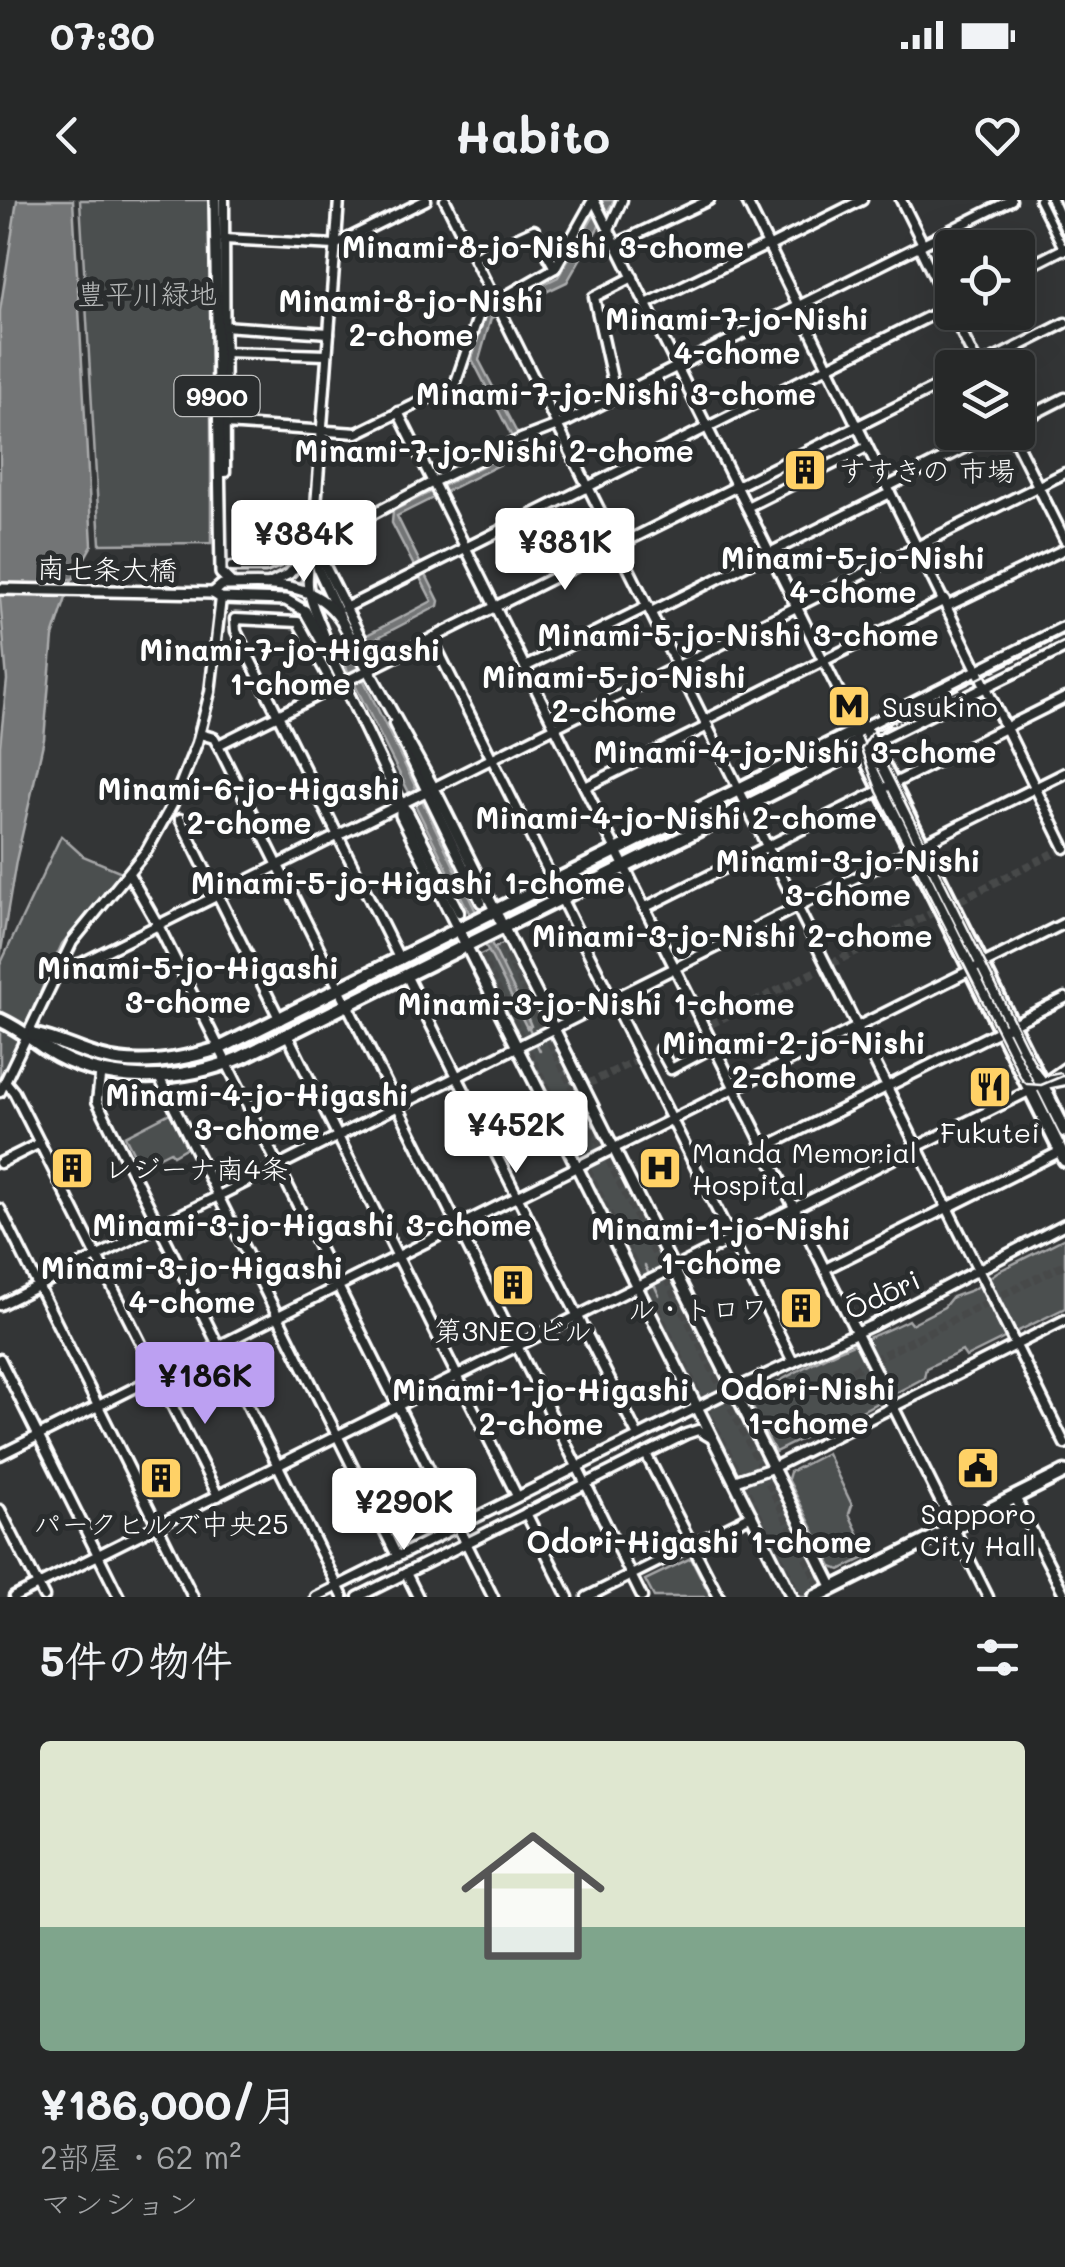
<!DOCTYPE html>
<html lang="ja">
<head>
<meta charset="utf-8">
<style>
	:root { --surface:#262828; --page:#2e3030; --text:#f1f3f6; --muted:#a4a6a8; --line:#424445; --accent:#bca0f2 }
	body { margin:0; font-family:Mali,"Klee One",sans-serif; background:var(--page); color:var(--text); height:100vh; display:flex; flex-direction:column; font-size:38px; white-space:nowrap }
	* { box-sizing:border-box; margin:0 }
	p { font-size:32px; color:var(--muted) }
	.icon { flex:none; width:55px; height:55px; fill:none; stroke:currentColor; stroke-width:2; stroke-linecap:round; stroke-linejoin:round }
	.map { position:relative; height:1397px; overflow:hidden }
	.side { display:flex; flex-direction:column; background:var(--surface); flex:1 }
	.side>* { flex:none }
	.fabs { position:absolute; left:935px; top:30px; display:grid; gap:20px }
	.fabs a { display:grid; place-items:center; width:100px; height:100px; border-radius:10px; background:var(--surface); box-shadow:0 10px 40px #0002,0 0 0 2px var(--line); font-size:50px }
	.price { position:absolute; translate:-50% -85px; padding:0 22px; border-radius:10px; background:#fff; color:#222; font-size:32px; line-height:65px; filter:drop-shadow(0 2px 5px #0008) }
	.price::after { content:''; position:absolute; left:50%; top:60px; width:30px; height:22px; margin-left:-15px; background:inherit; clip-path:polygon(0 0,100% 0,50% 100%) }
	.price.active { background:var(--accent); color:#111 }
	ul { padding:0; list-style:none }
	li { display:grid; align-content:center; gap:20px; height:530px; padding:0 40px }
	li span { display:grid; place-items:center; height:310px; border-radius:10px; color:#555 }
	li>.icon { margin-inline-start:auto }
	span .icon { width:180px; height:180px; fill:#fffc; stroke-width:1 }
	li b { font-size:42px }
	h2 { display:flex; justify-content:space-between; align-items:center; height:120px; padding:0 40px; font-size:42px }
	.status { display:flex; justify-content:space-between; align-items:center; height:70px; padding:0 50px; background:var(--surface); direction:ltr }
	.status svg { height:28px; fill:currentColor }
	header { display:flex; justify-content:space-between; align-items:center; height:130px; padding:0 40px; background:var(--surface); font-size:45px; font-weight:800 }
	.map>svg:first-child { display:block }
</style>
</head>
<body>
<div class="status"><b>07:30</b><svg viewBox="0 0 49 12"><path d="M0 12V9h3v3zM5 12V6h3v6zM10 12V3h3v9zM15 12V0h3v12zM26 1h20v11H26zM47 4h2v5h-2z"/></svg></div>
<header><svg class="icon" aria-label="back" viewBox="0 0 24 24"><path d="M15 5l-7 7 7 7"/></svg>Habito<svg class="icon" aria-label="heart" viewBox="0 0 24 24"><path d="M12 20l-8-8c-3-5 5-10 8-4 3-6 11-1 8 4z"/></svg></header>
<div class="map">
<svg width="1065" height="1397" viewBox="0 0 1065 1397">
	<rect width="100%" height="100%" fill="#333536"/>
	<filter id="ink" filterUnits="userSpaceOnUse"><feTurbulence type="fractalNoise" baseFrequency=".01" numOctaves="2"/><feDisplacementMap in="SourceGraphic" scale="20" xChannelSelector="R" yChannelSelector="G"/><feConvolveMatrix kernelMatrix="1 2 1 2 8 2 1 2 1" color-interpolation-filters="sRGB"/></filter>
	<g filter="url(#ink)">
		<!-- green -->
		<g fill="#4c4f50" stroke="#a6a7a8" stroke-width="2.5">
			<path d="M80 0H211V343L100 344Z"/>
			<path d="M61 636 83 656 122 672 62 744 0 883V765Z"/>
			<path d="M505 743 583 906 612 960 830 1397H797L546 887 478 756Z"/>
			<path d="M170 913 187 947 173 955 170 951 140 966 125 936Z"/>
			<path d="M1065 1038V1108L966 1157 962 1151 926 1168 924 1178 822 1232 820 1230 775 1252 750 1202 752 1196C783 1180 812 1161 844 1148 867 1138 887 1131 908 1120L911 1124 944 1107 952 1097 972 1090 997 1072Z"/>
			<path d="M827 1253 852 1305 849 1314 869 1356 840 1370 832 1367 788 1279 790 1272Z"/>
			<path d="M691 1358 711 1397H654L645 1380Z"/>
		</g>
		<!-- water -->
		<g fill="#737576" stroke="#abacad" stroke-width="2.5">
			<path d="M17 0H73L92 345 73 379H63L72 380 53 437 44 539 16 661 0 757V546L7 480 0 398V111Z"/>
			<path d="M603 0H614L567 82 491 118 479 160 518 235V248L513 258 397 316 439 401 438 406 350 452 529 821 531 826 527 828 346 467 342 448 432 401 392 323 393 311 510 252 511 235 472 159 485 113 558 77Z"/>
		</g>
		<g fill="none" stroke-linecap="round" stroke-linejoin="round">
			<!-- stream -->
			<g stroke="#abacad" stroke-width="2.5">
				<path d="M528 826 540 851"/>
				<path d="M645 1066 659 1095"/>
			</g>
			<!-- minor-tunnel -->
			<g stroke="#47494a" stroke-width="8" stroke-dasharray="8 4" stroke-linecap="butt">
				<path d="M960 700 1058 651"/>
				<path d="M481 702 825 1396"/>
				<path d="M459 712 799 1397"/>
				<path d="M831 764 932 713"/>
				<path d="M711 824 818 770"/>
				<path d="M588 884 695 831"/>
				<path d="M809 1192 1065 1064"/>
			</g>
			<!-- minor casing -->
			<g stroke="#fff" stroke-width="15">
				<g id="minor">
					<path d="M224 0 225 272"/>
					<path d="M445 0 1065 1244"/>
					<path d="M594 0 854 522 864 527 1065 426"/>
					<path d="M746 0 1065 648"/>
					<path d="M901 0 923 44"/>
					<path d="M1040 0 1065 50"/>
					<path d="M1052 0 1065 28"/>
					<path d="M609 29 622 0"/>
					<path d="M224 39 335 45 426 0"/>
					<path d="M616 44 709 0"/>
					<path d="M919 46 979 168"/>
					<path d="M768 47 862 0"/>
					<path d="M474 57 534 30 555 68"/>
					<path d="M1018 72 1065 48"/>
					<path d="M646 104 767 45"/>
					<path d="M223 126 329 133"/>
					<path d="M223 152 327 155"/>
					<path d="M976 168 1065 123"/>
					<path d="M616 197 594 97 633 77"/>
					<path d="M398 212 988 1397"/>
					<path d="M1018 222 1065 198"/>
					<path d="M225 224 357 233 455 185 480 111 555 68 593 0"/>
					<path d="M1011 232 1065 340"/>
					<path d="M887 287 996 232"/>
					<path d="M747 307 867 247"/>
					<path d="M325 340 322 353 324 364 371 458 369 471"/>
					<path d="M313 351 318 369 340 416"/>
					<path d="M232 367H265L313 346 433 282 521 239 568 221 1011 0"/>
					<path d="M267 385 289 374 310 350"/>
					<path d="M948 406 1065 349"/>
					<path d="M345 408 952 105"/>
					<path d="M651 412 890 293"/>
					<path d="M432 439 554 683"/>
					<path d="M329 449C316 405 299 397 313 346L339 0"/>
					<path d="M525 467 648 406"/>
					<path d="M334 487 298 422 235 419 236 431 400 760"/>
					<path d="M705 520 945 400"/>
					<path d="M394 524 481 702"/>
					<path d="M853 531 861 549 1065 448"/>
					<path d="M200 534 214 538 218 545 642 1397"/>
					<path d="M218 545 952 179"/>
					<path d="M585 587 708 526"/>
					<path d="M401 604 408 612 459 712"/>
					<path d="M180 619 280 820"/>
					<path d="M129 674 158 725 493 1397"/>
					<path d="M561 698 793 1162"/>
					<path d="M644 708 1065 498"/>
					<path d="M62 763 72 766 82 763 1065 273"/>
					<path d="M406 775 638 1236"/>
					<path d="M287 834 517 1296"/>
					<path d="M660 849 671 869 713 847"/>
					<path d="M101 870 97 901 343 1397"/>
					<path d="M159 877 397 1356"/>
					<path d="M5 881 14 892 218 1296"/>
					<path d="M1045 884 1065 880"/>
					<path d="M0 892 72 742 147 650 173 603 197 543 210 492 221 398"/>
					<path d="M764 948 1065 798"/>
					<path d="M0 963 40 943"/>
					<path d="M0 1009 193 1397"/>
					<path d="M825 1069 1061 951"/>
					<path d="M0 1105 1065 573"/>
					<path d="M0 1159 119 1397"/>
					<path d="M646 1254 669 1299"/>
					<path d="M0 1255 1065 723"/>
					<path d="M734 1281 772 1268 1065 1120"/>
					<path d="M1015 1297 1065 1396"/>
					<path d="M670 1302 719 1397"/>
					<path d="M0 1310 44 1397"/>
					<path d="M526 1313 568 1397"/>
					<path d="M406 1373 418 1397"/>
					<path d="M14 1397 1041 885 1065 868"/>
					<path d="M316 1397 726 1193 871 1126 1065 1024"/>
					<path d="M358 1397 686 1234 698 1230 710 1237"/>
					<path d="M587 1397 752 1315"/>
				</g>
			</g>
			<!-- major casing -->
			<g stroke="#fff" stroke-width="16">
				<g id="major">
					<path d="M215 0 221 373 232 384"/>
					<path d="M0 389 213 393 221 398 286 400 305 411 334 463 401 604V615L792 1397"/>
					<path d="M213 393 222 385C267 385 313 378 341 420L438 596 833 1388"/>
				</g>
			</g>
			<!-- highway casing -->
			<g stroke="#fff" stroke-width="19">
				<g id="highway">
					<path d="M0 820C18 828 30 838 46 849 104 886 181 883 242 857L861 549 1065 960"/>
					<path d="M33 835C57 839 78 851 101 857 140 868 182 860 220 848L864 527 1065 931"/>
					<path d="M815 1397 1065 1272"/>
				</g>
			</g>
			<!-- minor -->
			<use href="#minor" stroke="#2a2d2e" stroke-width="8"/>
			<!-- major -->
			<use href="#major" stroke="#2a2d2e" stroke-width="9"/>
			<!-- highway -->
			<use href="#highway" stroke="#2a2d2e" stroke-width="11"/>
			<!-- tram -->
			<g stroke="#fff" stroke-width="2.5">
				<path d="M1044 0 1065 43"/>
				<path d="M1065 435 871 533 861 549 877 592 1022 880 1027 884 1041 885 1065 875"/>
				<path d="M890 525 882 530 877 538 879 550 1036 865 1045 876 1061 873"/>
			</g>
		</g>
	</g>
	<!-- icons -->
	<defs>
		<g id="building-square" transform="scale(2.25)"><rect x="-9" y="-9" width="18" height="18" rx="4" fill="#ffd166" stroke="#2a2d2e"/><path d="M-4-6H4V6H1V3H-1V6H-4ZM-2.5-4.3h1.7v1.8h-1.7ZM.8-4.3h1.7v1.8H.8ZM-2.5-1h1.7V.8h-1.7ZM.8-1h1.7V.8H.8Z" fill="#111"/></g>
		<g id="metro-square" transform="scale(2.25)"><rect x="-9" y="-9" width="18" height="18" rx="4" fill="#ffd166" stroke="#2a2d2e"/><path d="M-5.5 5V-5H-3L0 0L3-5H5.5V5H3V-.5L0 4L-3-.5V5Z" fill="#111"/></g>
		<g id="restaurant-square" transform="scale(2.25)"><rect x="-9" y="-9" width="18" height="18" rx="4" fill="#ffd166" stroke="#2a2d2e"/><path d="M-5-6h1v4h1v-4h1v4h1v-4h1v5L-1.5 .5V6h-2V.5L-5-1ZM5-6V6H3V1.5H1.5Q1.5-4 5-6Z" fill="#111"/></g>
		<g id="hospital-square" transform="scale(2.25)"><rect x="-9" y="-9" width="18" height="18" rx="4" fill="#ffd166" stroke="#2a2d2e"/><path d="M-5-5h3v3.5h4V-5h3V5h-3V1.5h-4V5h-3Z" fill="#111"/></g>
		<g id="civic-square" transform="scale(2.25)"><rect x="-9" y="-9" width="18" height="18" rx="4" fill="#ffd166" stroke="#2a2d2e"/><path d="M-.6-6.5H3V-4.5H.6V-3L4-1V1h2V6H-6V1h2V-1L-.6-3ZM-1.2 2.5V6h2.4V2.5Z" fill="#111"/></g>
	</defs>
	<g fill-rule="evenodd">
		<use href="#building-square" x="805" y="270"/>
		<use href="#metro-square" x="849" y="506"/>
		<use href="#restaurant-square" x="990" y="887"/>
		<use href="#building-square" x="72" y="968"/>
		<use href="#hospital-square" x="660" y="968"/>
		<use href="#building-square" x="513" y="1085"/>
		<use href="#building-square" x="801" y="1108"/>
		<use href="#civic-square" x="978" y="1268"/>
		<use href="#building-square" x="161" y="1278"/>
	</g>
	<g text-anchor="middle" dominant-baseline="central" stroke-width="10" stroke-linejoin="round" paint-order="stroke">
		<!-- shield labels -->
		<rect fill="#2a2d2e" stroke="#bfc0c0" stroke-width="2.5" x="174.5" y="176" width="85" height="40" rx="8"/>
		<g font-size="25" font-weight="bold" fill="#fff">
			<text x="217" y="196">9900</text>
		</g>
		<!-- park labels -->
		<g font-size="28" fill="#b7b9b9" stroke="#2a2d2e">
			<text x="147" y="93">豊平川緑地</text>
		</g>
		<!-- poi labels -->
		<g font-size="28" fill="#fff" stroke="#2a2d2e" text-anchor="start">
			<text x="838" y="270">すすきの 市場</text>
			<text x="882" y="506">Susukino</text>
			<text x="990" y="932" text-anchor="middle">Fukutei</text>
			<text x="692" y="952">Manda Memorial<tspan x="692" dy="32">Hospital</tspan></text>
			<text x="104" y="968">レジーナ南4条</text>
			<text x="768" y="1108" text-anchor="end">ル・トロワ</text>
			<text x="513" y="1130" text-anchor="middle">第3NEOビル</text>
			<text x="978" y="1313" text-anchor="middle">Sapporo<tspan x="978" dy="32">City Hall</tspan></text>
			<text x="161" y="1323" text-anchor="middle">パークヒルズ中央25</text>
		</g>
		<!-- street labels -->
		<g font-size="28" fill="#fff" stroke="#2a2d2e">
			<text transform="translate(107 368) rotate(1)">南七条大橋</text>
			<text transform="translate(882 1094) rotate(-25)">Ōdōri</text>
		</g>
		<!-- neighbourhood labels -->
		<g font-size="30" font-weight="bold" fill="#fff" stroke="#2a2d2e">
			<text x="543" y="46">Minami-8-jo-Nishi 3-chome</text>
			<text x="411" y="100">Minami-8-jo-Nishi<tspan x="411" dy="34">2-chome</tspan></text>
			<text x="737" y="118">Minami-7-jo-Nishi<tspan x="737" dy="34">4-chome</tspan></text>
			<text x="616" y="193">Minami-7-jo-Nishi 3-chome</text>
			<text x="494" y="250">Minami-7-jo-Nishi 2-chome</text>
			<text x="853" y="357">Minami-5-jo-Nishi<tspan x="853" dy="34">4-chome</tspan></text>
			<text x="738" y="434">Minami-5-jo-Nishi 3-chome</text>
			<text x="290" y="449">Minami-7-jo-Higashi<tspan x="290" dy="34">1-chome</tspan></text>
			<text x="614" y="476">Minami-5-jo-Nishi<tspan x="614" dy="34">2-chome</tspan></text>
			<text x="795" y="551">Minami-4-jo-Nishi 3-chome</text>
			<text x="249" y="588">Minami-6-jo-Higashi<tspan x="249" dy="34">2-chome</tspan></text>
			<text x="676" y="617">Minami-4-jo-Nishi 2-chome</text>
			<text x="848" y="660">Minami-3-jo-Nishi<tspan x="848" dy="34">3-chome</tspan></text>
			<text x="408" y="682">Minami-5-jo-Higashi 1-chome</text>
			<text x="732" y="735">Minami-3-jo-Nishi 2-chome</text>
			<text x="188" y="767">Minami-5-jo-Higashi<tspan x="188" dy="34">3-chome</tspan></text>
			<text x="596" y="803">Minami-3-jo-Nishi 1-chome</text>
			<text x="794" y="842">Minami-2-jo-Nishi<tspan x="794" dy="34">2-chome</tspan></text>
			<text x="257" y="894">Minami-4-jo-Higashi<tspan x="257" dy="34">3-chome</tspan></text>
			<text x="312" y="1024">Minami-3-jo-Higashi 3-chome</text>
			<text x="721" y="1028">Minami-1-jo-Nishi<tspan x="721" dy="34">1-chome</tspan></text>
			<text x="192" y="1067">Minami-3-jo-Higashi<tspan x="192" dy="34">4-chome</tspan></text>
			<text x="808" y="1188">Odori-Nishi<tspan x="808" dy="34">1-chome</tspan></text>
			<text x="541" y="1189">Minami-1-jo-Higashi<tspan x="541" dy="34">2-chome</tspan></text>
			<text x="699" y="1341">Odori-Higashi 1-chome</text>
		</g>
	</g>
</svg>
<div class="fabs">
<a><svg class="icon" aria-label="locate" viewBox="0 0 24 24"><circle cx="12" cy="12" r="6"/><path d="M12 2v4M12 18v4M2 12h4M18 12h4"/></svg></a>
<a><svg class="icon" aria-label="layers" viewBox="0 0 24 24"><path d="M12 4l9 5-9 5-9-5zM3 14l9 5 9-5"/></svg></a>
</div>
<b class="price" style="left:304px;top:385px">¥384K</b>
<b class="price" style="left:565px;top:393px">¥381K</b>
<b class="price" style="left:516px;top:976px">¥452K</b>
<b class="price active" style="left:205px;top:1227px">¥186K</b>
<b class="price" style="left:404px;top:1353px">¥290K</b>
</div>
<section class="side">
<h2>5件の物件<svg class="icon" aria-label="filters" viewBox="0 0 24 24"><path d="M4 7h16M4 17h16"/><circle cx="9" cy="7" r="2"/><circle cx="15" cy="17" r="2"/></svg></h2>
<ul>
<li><span style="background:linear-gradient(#dfe7d0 60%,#7fa58c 0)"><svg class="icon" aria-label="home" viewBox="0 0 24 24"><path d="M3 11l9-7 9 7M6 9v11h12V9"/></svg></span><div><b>¥186,000/月</b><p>2部屋 · 62 m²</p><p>マンション</p></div></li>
</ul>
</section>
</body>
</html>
